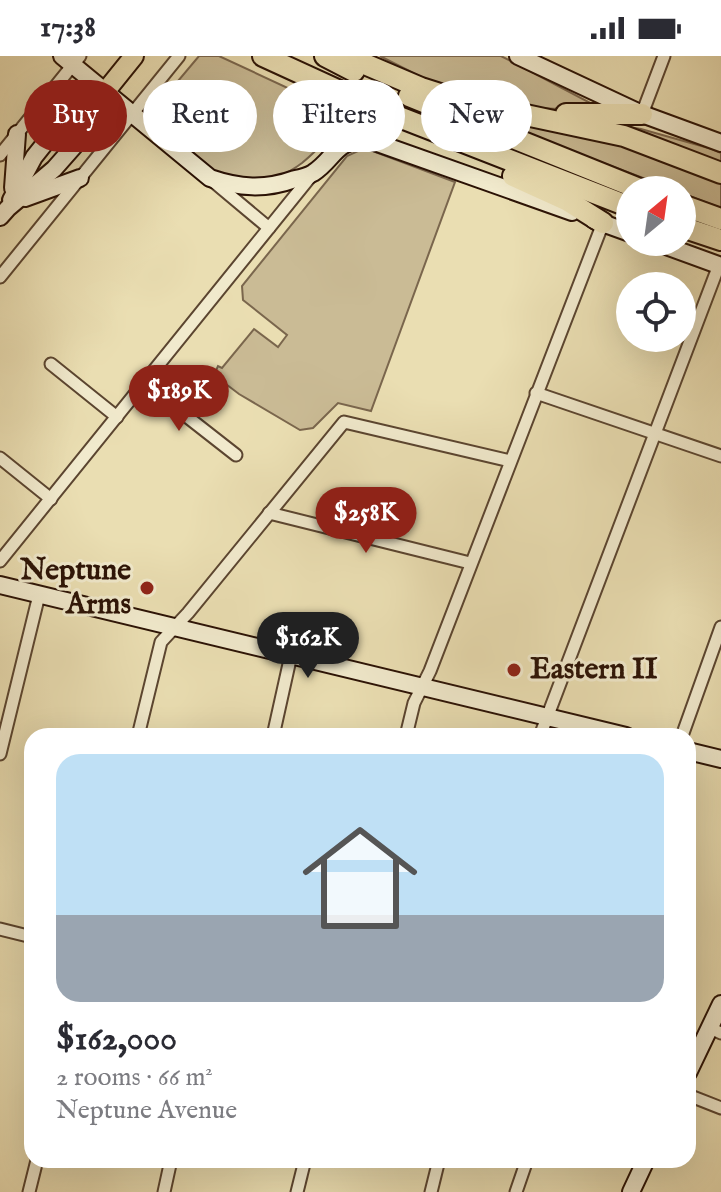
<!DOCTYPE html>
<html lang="en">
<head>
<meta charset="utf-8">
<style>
	:root { --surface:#fff; --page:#f7f7f7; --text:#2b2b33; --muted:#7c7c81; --line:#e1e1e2; --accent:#8f2418 }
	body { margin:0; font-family:"IM FELL English",serif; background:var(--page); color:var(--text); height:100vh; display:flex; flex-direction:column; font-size:30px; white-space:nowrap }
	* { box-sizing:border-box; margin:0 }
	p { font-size:26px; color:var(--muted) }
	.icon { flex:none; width:44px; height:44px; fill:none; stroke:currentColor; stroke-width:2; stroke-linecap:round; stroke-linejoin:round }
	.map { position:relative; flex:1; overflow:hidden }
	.sheet { position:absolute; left:24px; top:672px; width:672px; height:440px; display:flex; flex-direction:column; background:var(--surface); border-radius:24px; box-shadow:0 8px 32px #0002 }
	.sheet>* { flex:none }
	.hud { position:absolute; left:24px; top:24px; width:674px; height:72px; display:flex; gap:16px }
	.needle { width:52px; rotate:29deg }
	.tools { position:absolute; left:616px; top:120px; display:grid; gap:16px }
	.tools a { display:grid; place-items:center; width:80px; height:80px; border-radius:50%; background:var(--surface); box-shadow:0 8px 32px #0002; font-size:40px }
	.price { position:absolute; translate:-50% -68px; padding:0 18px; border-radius:28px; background:var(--accent); color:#fff; font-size:26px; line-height:52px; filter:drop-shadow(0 2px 4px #0008) }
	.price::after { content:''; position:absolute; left:50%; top:48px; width:24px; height:18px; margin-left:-12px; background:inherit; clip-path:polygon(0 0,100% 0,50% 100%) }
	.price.on { background:#222; color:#fff }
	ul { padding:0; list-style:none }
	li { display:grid; align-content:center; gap:16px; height:424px; padding:0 32px }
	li+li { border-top:2px solid var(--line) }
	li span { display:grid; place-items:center; height:248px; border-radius:24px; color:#555 }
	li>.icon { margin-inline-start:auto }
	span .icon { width:144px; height:144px; fill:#fffc; stroke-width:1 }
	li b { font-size:34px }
	.tag { padding:0 28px; border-radius:36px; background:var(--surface); box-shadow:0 8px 32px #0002; font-size:28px; line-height:72px }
	.tag.on { background:var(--accent); color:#fff }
	.status { display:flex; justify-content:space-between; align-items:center; height:56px; padding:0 40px; background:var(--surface); direction:ltr }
	.status svg { height:22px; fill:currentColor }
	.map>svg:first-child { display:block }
</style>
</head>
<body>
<div class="status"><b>17:38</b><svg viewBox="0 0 49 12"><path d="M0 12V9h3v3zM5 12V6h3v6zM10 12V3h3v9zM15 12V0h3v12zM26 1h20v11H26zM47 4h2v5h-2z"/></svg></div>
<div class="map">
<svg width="721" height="1136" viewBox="0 0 721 1136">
	<rect width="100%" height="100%" fill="#eadeb2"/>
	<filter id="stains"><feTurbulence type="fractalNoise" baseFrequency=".0025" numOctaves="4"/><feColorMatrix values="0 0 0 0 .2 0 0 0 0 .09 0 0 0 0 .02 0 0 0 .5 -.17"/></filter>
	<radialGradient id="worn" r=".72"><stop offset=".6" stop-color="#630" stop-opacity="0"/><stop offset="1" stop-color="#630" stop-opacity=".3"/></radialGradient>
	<!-- green -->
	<g fill="#cabb95" stroke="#7a664d" stroke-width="2">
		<path d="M199 0H219L348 60 345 67 365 75C327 74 328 86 302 107 240 154 193 101 146 63Z"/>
		<path d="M380 0H501L598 51 597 55 539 52 441 31Z"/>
		<path d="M501 60C574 77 655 90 721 128V152L682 137V134H675L558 90 499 65Z"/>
		<path d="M593 65 641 73 712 93 721 97V112Z"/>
		<path d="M360 94H370L455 126 371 355 338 347 313 372 300 374 239 338 214 319 218 310 222 312 254 273 278 291 287 279 243 244 242 230 347 100Z"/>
	</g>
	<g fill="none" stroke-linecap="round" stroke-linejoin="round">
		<!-- street casing -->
		<g stroke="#5b4530" stroke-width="15">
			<g id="street">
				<path d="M642 58 664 0"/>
				<path d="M0 99 80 0"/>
				<path d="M214 126 269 172"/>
				<path d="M0 221 179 0"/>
				<path d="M51 308 117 361"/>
				<path d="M144 327 236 399"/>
				<path d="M536 337 721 400"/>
				<path d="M0 402 51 443"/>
				<path d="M269 457 470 507"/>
				<path d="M0 505 311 120"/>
				<path d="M138 680 161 586 188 557 344 366 510 405"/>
				<path d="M273 680 291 599"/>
				<path d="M406 680 414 647 430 615 603 167"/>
				<path d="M540 680 719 209"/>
				<path d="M682 680 721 571"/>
				<path d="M0 698 39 539"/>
				<path d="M0 873 32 881"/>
				<path d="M710 972 721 977"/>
				<path d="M688 1039 721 1052"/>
				<path d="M29 1136 37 1104"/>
				<path d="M164 1136 171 1104"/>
				<path d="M297 1136 305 1104"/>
				<path d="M431 1136 439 1104"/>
				<path d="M516 1136 527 1104"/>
			</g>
		</g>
		<!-- secondary casing -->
		<g stroke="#2b1205" stroke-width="20">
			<g id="secondary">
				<path d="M62 0 210 122C239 132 265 134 295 123 300 122 308 120 313 117 336 102 334 83 369 84L572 156"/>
				<path d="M518 0 642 58 721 87"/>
				<path d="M13 132 17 78"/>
				<path d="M25 142 80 122"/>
				<path d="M11 144 34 101 85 37 105 36"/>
				<path d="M0 161 8 152 54 113 106 54 105 36"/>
				<path d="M594 164 630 177"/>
				<path d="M655 186 721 210"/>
				<path d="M0 529 626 680"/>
				<path d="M688 695 721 703"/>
				<path d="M688 1017 721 948"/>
				<path d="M631 1136 646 1104"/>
			</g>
		</g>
		<!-- primary casing -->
		<g stroke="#2b1205" stroke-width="22">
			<path id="primary" d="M105 36 134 0"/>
		</g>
		<!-- highway casing -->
		<g stroke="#2b1205" stroke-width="24">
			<g id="highway">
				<path d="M263 0 381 54 630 151"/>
				<path d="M325 0 354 15"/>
				<path d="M346 0 421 32 465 46 624 80 721 117"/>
				<path d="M409 40 642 134"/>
				<path d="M566 58H642"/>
				<path d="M513 120 568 145 603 167"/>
				<path d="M682 149 721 163"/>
				<path d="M682 171 721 184"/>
			</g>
		</g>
		<!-- street -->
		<use href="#street" stroke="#f1eacd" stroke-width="11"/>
		<!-- secondary -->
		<use href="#secondary" stroke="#f1eacd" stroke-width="16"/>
		<!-- primary -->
		<use href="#primary" stroke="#eadeb2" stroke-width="18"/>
		<!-- highway -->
		<use href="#highway" stroke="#eadeb2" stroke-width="20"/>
	</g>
	<!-- markers -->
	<g fill="#8f2418" stroke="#f1eacd" stroke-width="3">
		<circle cx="147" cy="532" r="8"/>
		<circle cx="514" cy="614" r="8"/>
	</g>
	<g text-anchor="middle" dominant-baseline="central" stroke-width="6" stroke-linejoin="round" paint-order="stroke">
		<!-- poi labels -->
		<g font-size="30" font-weight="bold" fill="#2b1205" stroke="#f1eacd" text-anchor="end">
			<text x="131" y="515">Neptune<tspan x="131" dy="34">Arms</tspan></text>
			<text x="530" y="614" text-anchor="start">Eastern II</text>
		</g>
	</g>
	<rect width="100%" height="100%" filter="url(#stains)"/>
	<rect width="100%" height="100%" fill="url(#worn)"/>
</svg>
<div class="tools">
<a><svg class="needle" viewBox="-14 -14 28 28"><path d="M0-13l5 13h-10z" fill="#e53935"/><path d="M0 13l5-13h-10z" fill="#7c7c81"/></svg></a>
<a><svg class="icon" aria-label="locate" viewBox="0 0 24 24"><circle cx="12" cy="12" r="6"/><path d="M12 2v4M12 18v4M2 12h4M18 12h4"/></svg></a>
</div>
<b class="price" style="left:179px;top:377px">$189K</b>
<b class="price" style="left:366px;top:499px">$258K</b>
<b class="price on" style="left:308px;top:624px">$162K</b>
<div class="hud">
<a class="tag on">Buy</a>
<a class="tag">Rent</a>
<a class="tag">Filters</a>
<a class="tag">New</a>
</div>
<section class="sheet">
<ul>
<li><span style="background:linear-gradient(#bfe0f5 65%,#9aa5b1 0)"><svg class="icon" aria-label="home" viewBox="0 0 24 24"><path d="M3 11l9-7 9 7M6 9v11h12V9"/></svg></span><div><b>$162,000</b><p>2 rooms · 66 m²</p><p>Neptune Avenue</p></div></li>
</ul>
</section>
</div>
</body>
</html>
